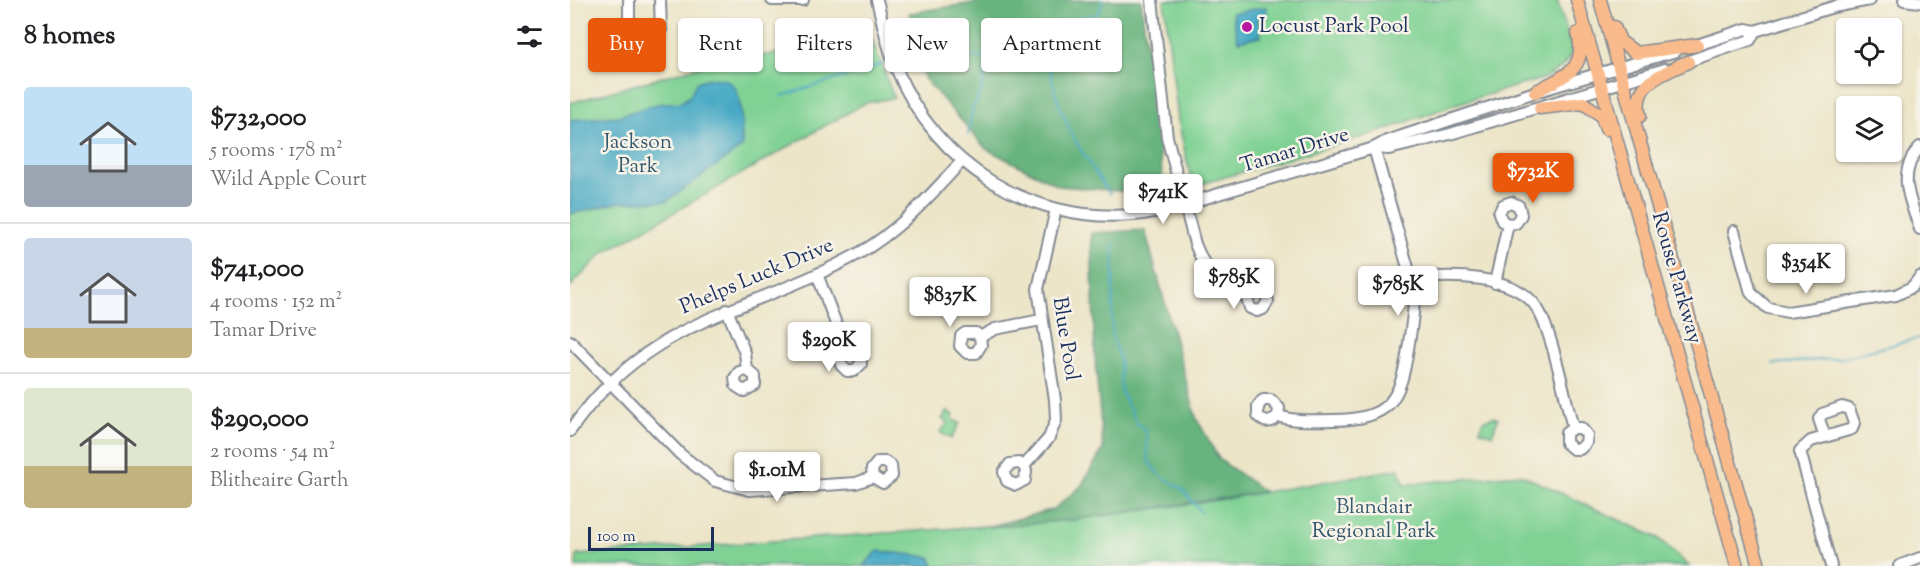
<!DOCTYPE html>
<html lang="en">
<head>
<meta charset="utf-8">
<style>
	:root { --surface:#fff; --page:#f2f2f2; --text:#202124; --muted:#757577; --line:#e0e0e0; --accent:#ea580c }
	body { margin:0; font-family:"Sorts Mill Goudy",serif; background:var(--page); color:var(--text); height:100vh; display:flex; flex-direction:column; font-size:22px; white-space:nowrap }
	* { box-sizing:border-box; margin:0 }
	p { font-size:20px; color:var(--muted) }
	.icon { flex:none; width:33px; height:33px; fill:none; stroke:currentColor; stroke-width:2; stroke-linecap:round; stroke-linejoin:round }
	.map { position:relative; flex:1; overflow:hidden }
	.panel { display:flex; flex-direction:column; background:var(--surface); width:570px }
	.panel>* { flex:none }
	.banner { position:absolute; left:18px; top:18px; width:570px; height:54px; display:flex; gap:12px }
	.tools { position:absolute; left:1266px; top:18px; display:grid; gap:12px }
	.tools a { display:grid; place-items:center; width:66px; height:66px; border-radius:6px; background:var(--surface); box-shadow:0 2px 4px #0004; font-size:30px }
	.scale { position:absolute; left:18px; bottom:15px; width:126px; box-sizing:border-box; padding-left:6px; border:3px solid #1b2f5e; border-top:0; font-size:16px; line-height:21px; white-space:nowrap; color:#1b2f5e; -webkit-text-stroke:4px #f7f3e8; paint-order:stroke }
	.price { position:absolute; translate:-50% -51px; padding:0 14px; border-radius:6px; background:#fff; color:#222; font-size:20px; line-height:39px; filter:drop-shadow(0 2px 3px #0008) }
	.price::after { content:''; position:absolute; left:50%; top:36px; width:18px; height:14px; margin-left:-9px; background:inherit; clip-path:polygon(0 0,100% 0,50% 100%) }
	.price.active { background:var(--accent); color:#fff }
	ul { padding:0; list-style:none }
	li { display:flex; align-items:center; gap:18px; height:150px; padding:0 24px }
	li+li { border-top:2px solid var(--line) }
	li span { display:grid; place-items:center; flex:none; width:168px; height:120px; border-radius:6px; color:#555 }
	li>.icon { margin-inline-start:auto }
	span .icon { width:72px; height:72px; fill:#fffc; stroke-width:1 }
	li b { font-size:26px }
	h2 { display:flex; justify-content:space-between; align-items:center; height:72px; padding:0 24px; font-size:26px }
	.pill { padding:0 21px; border-radius:6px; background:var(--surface); box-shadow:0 2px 4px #0004; font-size:21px; line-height:54px }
	.pill.active { background:var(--accent); color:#fff }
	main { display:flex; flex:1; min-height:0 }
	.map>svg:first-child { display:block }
</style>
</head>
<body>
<main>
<section class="panel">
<h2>8 homes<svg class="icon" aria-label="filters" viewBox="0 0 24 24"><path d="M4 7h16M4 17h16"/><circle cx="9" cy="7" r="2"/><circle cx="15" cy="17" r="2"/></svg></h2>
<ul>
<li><span style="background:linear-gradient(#bfe0f5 65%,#9aa5b1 0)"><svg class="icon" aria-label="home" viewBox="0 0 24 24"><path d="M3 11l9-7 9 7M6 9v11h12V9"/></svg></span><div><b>$732,000</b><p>5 rooms · 178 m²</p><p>Wild Apple Court</p></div></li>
<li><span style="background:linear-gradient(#c9d6e8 75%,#c2b280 0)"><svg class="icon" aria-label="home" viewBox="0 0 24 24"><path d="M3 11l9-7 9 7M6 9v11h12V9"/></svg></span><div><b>$741,000</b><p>4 rooms · 152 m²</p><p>Tamar Drive</p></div></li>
<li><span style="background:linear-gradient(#dfe7d0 65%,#c2b280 0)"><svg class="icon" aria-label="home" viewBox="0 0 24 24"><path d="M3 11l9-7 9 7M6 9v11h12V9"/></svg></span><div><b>$290,000</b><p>2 rooms · 54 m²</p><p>Blitheaire Garth</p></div></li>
</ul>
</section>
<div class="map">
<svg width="1350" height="566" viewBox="0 0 1350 566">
	<rect width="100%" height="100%" fill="#f7f3e8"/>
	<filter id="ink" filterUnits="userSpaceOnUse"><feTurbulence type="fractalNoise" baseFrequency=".0167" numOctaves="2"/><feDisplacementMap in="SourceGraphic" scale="12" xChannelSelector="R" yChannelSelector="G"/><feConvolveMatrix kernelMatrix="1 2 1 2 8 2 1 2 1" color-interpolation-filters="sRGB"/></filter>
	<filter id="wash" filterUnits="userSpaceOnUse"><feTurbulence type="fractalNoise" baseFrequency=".008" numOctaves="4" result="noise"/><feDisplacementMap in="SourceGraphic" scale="24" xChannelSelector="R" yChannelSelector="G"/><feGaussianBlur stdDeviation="1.35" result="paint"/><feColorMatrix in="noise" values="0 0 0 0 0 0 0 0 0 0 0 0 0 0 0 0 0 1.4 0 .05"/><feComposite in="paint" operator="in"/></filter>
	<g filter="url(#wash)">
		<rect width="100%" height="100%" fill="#ece5c8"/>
		<!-- green -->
		<g fill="#80d294" stroke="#4e8079" stroke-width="1.5">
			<path d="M594 0H987L1002 48 1001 55 993 66 975 78 889 103 809 132 625 186 622 184 608 120Z"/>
			<path d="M302 39 324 98 295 103 33 253 0 287V103L138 64Z"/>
			<path d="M377 411 384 415 382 419 390 423 381 439 370 432 378 423 372 419Z"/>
			<path d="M923 417 928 419 922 435 910 430 913 420Z"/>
			<path d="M828 469 835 484 950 474 1088 538 1119 566H6L7 555 502 520 648 500Z"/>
		</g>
		<!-- forest -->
		<g fill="#68b47e" stroke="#42726e" stroke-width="1.5">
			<path d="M421 0H571L594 189 561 192 489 186 416 149 354 78 339 13Z"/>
			<path d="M575 230 626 417 649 459 695 492 502 520 418 527 484 509 511 486 533 449 525 358 521 233Z"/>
		</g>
		<!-- water -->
		<g fill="#44a8c4" stroke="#306c91" stroke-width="1.5">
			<path d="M696 7 697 14 687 19 691 36 668 41 662 13Z"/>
			<path d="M135 79C144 78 156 77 163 85 173 95 172 133 172 147L97 201 51 202 0 214V120L49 116 87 104 111 102 119 97 127 82Z"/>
			<path d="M308 551 360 557 364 566H293Z"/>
		</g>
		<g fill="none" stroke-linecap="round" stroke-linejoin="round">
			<!-- stream -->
			<g stroke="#44a8c4" stroke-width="2">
				<path d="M326 59C355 48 383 55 413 58 435 60 457 62 479 63L503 42 511 17 527 15 532 6 531 0"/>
				<path d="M479 63C488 119 508 148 540 194"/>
				<path d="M212 96C248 84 285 75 320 61"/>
				<path d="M398 135 402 110 411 92 417 60"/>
				<path d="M544 243 542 335 550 361 551 392 567 423 576 431 578 459 581 465 591 476 612 489 631 512"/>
				<path d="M1203 364 1271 358 1350 338"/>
			</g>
		</g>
	</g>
	<g filter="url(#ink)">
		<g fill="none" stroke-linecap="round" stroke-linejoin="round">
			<!-- minor casing -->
			<g stroke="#848a93" stroke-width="14">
				<g id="minor">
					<path d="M59 0V33L91 32 90 0"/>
					<path d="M202 0H233"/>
					<path d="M307 0C313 23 317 48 327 70 366 165 460 223 562 215 594 213 625 201 655 192 704 178 754 163 804 148L817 141 965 92 1106 51"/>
					<path d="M582 0 597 137 625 244 632 260 649 279 677 298 680 308 687 311 693 309 698 301 695 292 688 289 680 292 677 298"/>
					<path d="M1334 0 1350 2"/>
					<path d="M1121 47 1176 29 1185 31 1263 7 1300 0"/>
					<path d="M1110 64 1180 40 1185 31"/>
					<path d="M1350 147C1326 173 1340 200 1350 229"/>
					<path d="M804 148 819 149 880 134 1095 69"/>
					<path d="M1164 231 1181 293 1198 308 1218 312 1326 295 1342 287 1350 277"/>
					<path d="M247 274 276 350 270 357 271 365 277 371H284L291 364 290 355 285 350H276"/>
					<path d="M842 279C878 275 945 273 967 308 982 331 995 398 1003 428L996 433V443L1003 449H1010L1016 443 1017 435 1011 428H1003"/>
					<path d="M925 283 938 224 946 223 951 215 949 206 941 202 933 205 929 213 932 221 938 224"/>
					<path d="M157 310 175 353 177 370 185 376V385L174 391 166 386 165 378 169 372 177 370"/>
					<path d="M410 337 411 345 406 353H397L390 346 391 336 395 333H406L410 337 425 329 471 320"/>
					<path d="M0 341 110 454 145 481 179 490 286 483 303 477 313 483 322 476 321 466 315 462H308L302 469 303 477"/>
					<path d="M708 416 709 408 701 400H693L688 406V416C695 424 702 423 708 416 726 422 744 420 763 420 819 419 830 402 838 349 841 329 845 310 844 289L804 148"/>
					<path d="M0 431C79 316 176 315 286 255 328 232 359 197 391 162"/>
					<path d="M1255 437 1249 419 1252 414 1272 407 1279 409 1284 423 1282 429 1241 441 1230 451 1261 566"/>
					<path d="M454 466 449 463 440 464 434 472 437 481 446 485 455 480 456 471 454 466 479 438 486 420 485 400 468 289 486 209"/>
					<path d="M1329 566 1350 558"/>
				</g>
			</g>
			<!-- major casing -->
			<g stroke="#848a93" stroke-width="15">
				<g id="major">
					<path d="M1007 0 1167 566"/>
					<path d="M1030 0 1189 566"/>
					<path d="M1044 27 1050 41 1066 53 1127 45"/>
					<path d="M965 92C993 76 1018 71 1008 33"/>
					<path d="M970 108 1013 103 1031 115 1036 129"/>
					<path d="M1070 116C1061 83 1093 74 1118 62"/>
				</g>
			</g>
			<!-- minor -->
			<use href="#minor" stroke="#fff" stroke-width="10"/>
			<!-- major -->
			<use href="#major" stroke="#fabb8c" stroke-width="12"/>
		</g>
	</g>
	<!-- markers -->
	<circle fill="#b5179e" stroke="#f7f3e8" stroke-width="2" cx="677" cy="27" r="6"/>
	<g text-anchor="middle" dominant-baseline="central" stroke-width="5" stroke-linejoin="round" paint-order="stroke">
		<!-- poi labels -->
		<g font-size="21" fill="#1b2f5e" stroke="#f7f3e8" text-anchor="start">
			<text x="689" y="27">Locust Park Pool</text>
		</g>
		<!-- park labels -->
		<g font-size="21" fill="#34586c" stroke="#f7f3e8">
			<text x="68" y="143">Jackson<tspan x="68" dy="24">Park</tspan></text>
			<text x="804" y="508">Blandair<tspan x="804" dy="24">Regional Park</tspan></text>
		</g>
		<!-- street labels -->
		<g font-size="21" fill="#1b2f5e" stroke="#f7f3e8">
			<text transform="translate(725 151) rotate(-17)">Tamar Drive</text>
			<text transform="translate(187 277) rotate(-23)">Phelps Luck Drive</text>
			<text transform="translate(1106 278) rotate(74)">Rouse Parkway</text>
			<text transform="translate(495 339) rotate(81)">Blue Pool</text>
		</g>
	</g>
</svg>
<div class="tools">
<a><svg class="icon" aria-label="locate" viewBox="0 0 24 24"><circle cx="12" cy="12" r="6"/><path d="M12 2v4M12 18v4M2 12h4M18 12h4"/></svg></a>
<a><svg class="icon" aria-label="layers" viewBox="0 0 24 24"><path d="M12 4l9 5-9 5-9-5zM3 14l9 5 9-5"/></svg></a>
</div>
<div class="scale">100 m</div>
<b class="price active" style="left:963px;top:204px">$732K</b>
<b class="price" style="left:593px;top:225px">$741K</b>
<b class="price" style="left:1236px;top:295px">$354K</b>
<b class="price" style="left:664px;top:310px">$785K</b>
<b class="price" style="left:828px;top:317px">$785K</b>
<b class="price" style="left:380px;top:328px">$837K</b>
<b class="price" style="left:259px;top:373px">$290K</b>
<b class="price" style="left:207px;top:503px">$1.01M</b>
<div class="banner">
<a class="pill active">Buy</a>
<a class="pill">Rent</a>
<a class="pill">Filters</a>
<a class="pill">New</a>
<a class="pill">Apartment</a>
</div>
</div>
</main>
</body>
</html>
